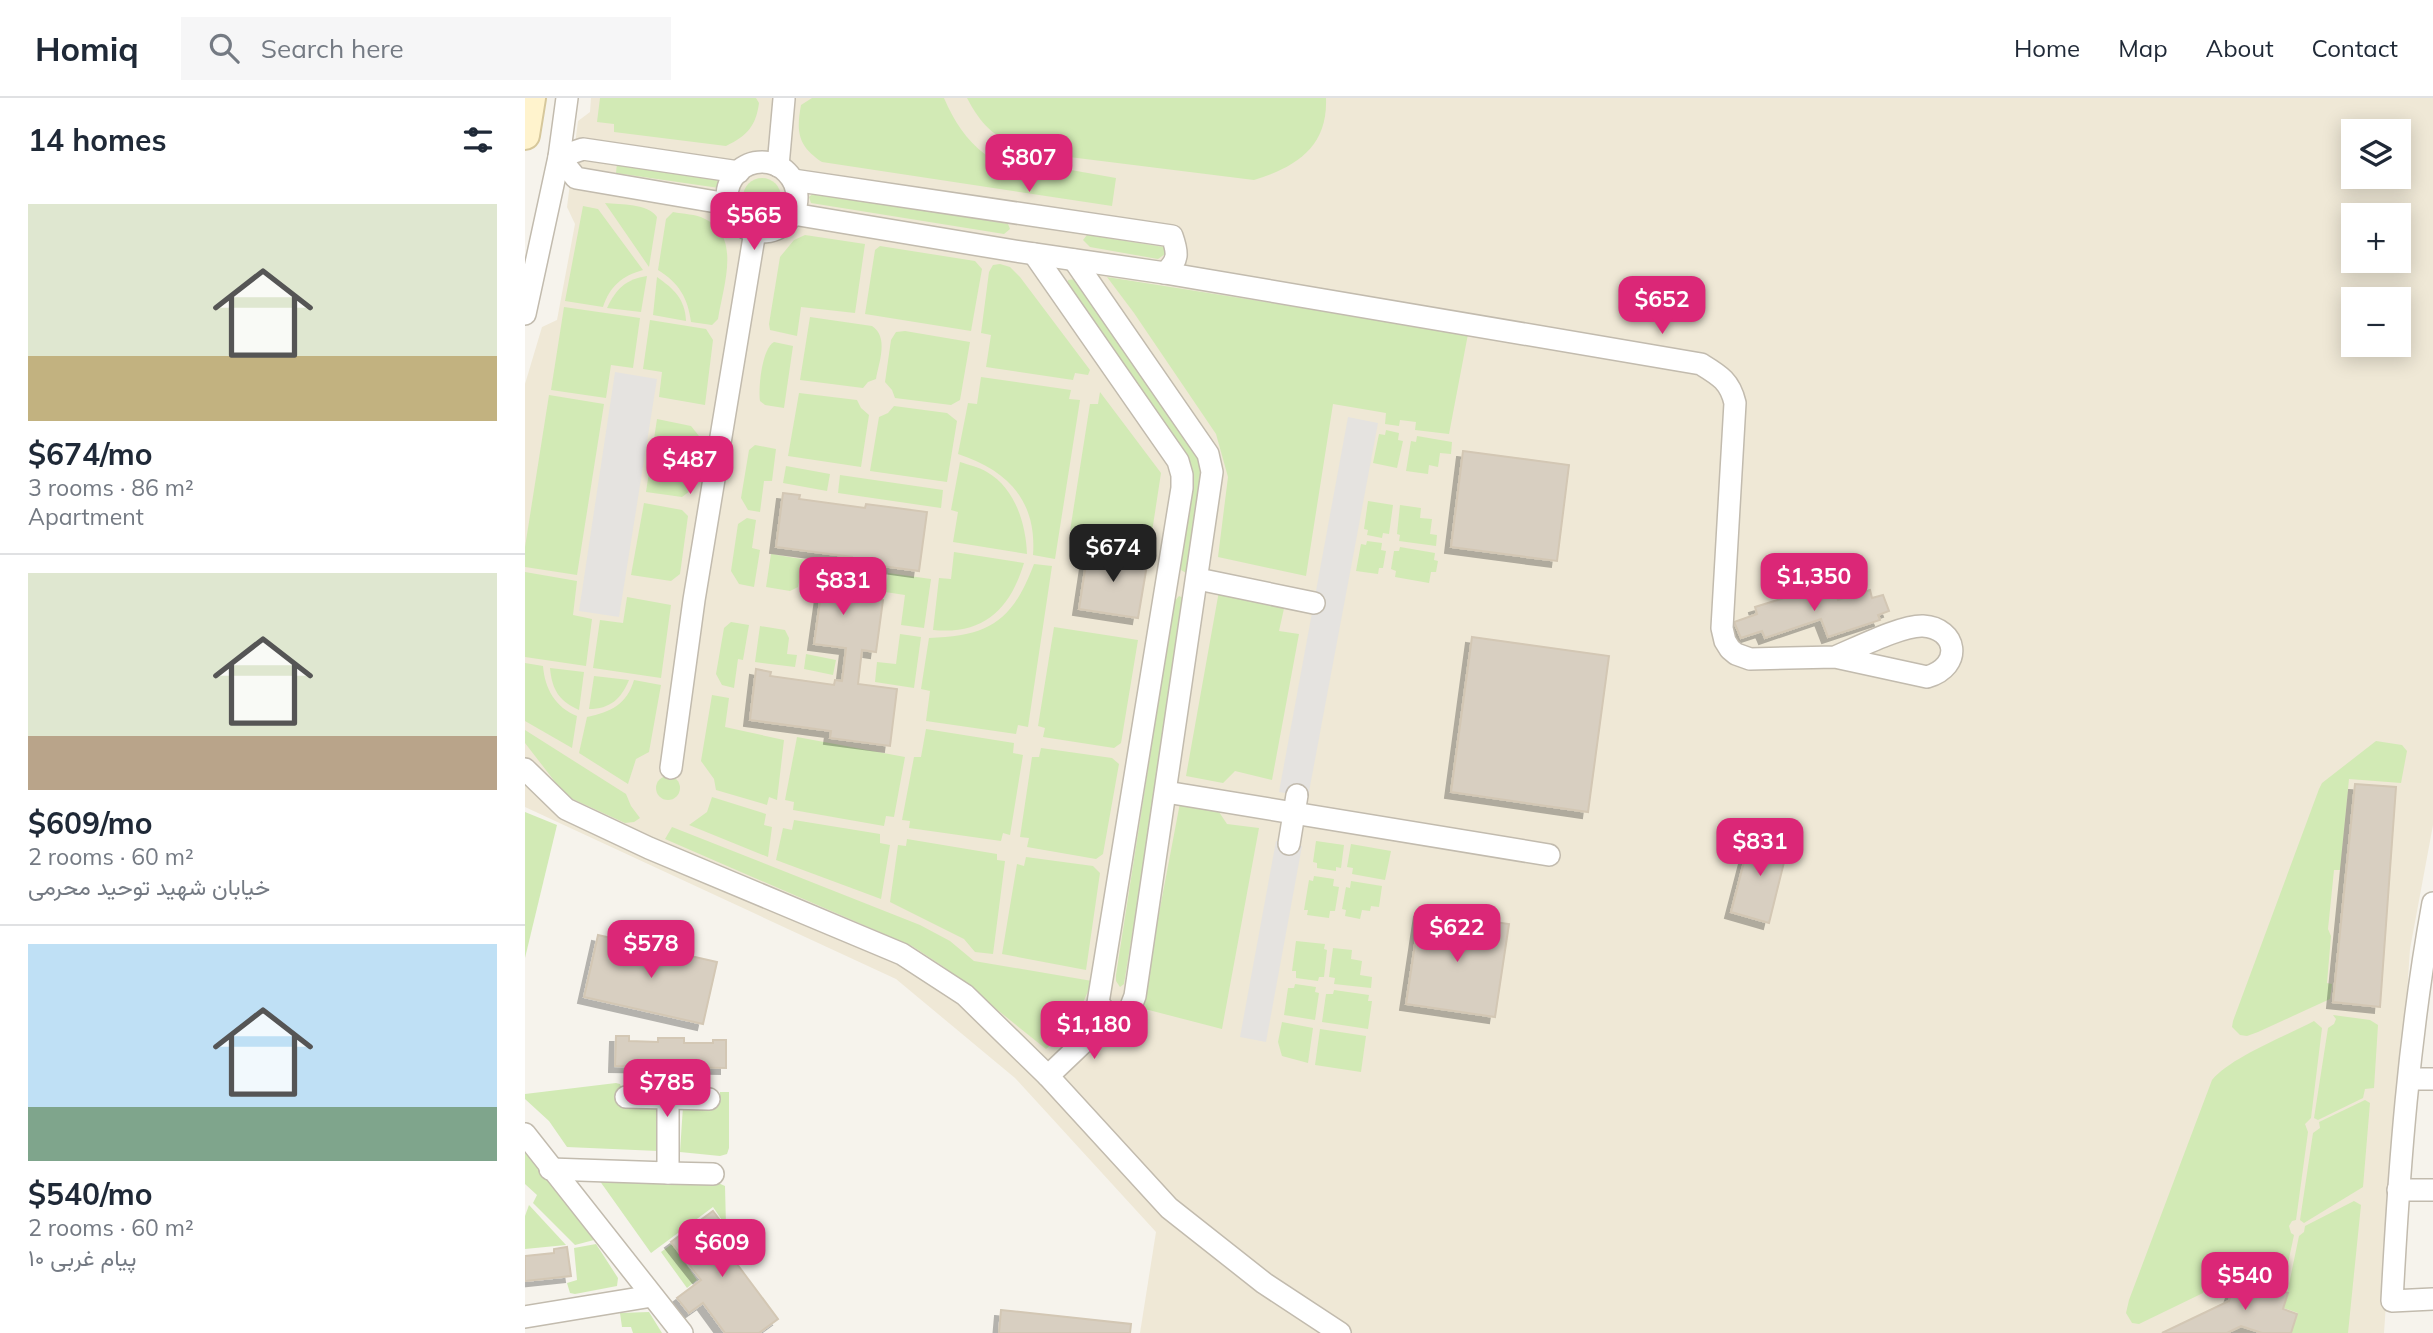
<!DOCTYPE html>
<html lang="en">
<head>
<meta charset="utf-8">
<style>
	:root { --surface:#fff; --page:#f6f6f7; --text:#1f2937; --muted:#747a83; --line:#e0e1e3; --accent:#db2777 }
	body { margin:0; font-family:Mulish,Vazirmatn,sans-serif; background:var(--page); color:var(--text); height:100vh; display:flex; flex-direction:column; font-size:26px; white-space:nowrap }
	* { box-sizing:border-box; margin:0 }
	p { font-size:23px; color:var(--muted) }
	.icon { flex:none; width:38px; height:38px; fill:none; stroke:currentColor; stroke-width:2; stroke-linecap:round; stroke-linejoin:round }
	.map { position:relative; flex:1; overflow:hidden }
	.panel { display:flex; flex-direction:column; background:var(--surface); width:525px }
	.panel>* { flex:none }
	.controls { position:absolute; left:1816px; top:21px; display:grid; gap:14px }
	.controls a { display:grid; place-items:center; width:70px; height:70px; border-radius:0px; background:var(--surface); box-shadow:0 4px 18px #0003; font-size:35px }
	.price { position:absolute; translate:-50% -60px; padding:0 16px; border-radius:14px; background:var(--accent); color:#fff; font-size:23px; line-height:46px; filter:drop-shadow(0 2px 4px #0008) }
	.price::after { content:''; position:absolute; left:50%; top:42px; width:21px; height:16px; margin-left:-10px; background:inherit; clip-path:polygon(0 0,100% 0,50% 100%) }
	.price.selected { background:#222; color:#fff }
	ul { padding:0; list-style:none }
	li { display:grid; align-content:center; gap:14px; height:371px; padding:0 28px }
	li+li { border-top:2px solid var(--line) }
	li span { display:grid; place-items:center; height:217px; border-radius:0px; color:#555 }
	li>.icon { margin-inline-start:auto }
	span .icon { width:126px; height:126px; fill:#fffc; stroke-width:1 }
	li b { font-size:30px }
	h2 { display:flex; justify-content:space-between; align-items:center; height:84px; padding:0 28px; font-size:30px }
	header { display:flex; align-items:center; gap:42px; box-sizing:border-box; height:98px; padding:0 35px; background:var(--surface); border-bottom:2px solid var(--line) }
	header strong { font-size:33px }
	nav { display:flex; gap:38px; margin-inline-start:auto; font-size:24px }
	.search { width:490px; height:63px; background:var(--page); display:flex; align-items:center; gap:18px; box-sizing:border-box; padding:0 24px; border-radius:0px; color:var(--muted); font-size:26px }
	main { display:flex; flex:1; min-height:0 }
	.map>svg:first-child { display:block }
</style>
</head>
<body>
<header>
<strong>Homiq</strong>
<div class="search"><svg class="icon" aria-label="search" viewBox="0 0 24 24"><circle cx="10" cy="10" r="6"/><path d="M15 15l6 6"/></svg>Search here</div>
<nav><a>Home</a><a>Map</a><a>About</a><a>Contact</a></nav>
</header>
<main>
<section class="panel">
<h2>14 homes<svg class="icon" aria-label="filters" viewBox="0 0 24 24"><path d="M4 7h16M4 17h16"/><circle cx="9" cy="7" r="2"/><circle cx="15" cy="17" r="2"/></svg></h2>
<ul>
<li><span style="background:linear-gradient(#dfe7d0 70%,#c2b280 0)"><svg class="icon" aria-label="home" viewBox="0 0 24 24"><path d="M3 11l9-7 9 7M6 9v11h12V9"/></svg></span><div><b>$674/mo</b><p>3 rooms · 86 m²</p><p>Apartment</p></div></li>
<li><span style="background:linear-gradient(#dfe7d0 75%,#b9a48a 0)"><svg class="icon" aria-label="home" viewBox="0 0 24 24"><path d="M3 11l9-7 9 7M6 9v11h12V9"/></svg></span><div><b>$609/mo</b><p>2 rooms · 60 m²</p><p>خیابان شهید توحید محرمی</p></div></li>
<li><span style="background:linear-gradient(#bfe0f5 75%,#7fa58c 0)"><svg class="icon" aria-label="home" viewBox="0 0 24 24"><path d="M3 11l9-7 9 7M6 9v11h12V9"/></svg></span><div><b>$540/mo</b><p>2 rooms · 60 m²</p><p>پیام غربی ۱۰</p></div></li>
</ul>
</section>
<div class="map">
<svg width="1908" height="1235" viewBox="0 0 1908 1235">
	<defs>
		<filter id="shadow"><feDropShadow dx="-6" dy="6" stdDeviation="0" flood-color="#0004"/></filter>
	</defs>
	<rect width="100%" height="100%" fill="#f6f3ec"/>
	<!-- education -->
	<path fill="#efe8d6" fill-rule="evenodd" d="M66 0H1908V727L1885 851 1859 1235H615L631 1134 490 980 371 881 0 709V286L17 229 32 222 50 126 42 109 53 23 65 14ZM1829 33H1874V79H1829ZM1829 117H1874V163H1829ZM1829 201H1874V247H1829ZM1226 737 1263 745 1244 825 1206 814Z"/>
	<!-- green -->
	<g fill="#d2eab5">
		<path d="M75 0H231L234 5C231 28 222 38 201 48L89 34V26L72 24Z"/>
		<path d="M287 0H419C429 23 441 42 461 57L591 80 587 108 297 64C273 48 271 34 276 7Z"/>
		<path d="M442 0H801C803 49 771 69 729 82L504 54C471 39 459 32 442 0Z"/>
		<path d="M92 65 195 80 194 90 91 75Z"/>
		<circle cx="237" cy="99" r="19"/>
		<path d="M291 93 483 126 485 131 479 136 286 105 284 99Z"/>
		<path d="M80 105C96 107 123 105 132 119L124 169Z"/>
		<path d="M58 108 73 111 118 172C97 178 85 188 78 209L40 203Z"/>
		<path d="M148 114C158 116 171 116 180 121 217 138 198 189 193 221L187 227 166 224C163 200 154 185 133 172L141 121Z"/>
		<path d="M280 137 340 146 330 215 276 209 272 238 245 232 244 226 255 159 269 142Z"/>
		<path d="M562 137 639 149 640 156 633 161 565 149 558 142Z"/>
		<path d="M355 148 450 163 457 171 446 233 340 216 350 152Z"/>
		<path d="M475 166 485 169 495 179 565 272 563 277 550 275 548 282 461 269 466 237 456 235 464 174 468 167Z"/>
		<path d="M122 178 116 214 82 210C91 191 101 181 122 178Z"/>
		<path d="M132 179C149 191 160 201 161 223L128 217Z"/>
		<path d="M582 179 943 236 924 336 890 332 891 324 875 322 874 328 860 326 861 315 808 306 781 478 693 459 703 379 691 336 609 215Z"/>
		<path d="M551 181 667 344 677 368 666 472 661 475 656 472 655 466 667 394 664 362 542 189 543 182Z"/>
		<path d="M39 209 115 220 108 270 86 267 81 300 26 292Z"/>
		<path d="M285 219 347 228C364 239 354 264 351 281L343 284 338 290 275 282Z"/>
		<path d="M125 222 181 231 188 242 180 307 134 299 137 274 118 271Z"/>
		<path d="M380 233 445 244 435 302 426 307 370 300 367 292 360 284 366 242 371 234Z"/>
		<path d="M249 244 268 248 259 310 240 307 235 303C233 290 237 250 249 244Z"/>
		<path d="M456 279 546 292 544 301 555 302 530 461 508 457C512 402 482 372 433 356L443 305 452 306Z"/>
		<path d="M575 294 636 375 625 447 545 433 565 306H573Z"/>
		<path d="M274 295 332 302 336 310 344 317 336 369 263 358Z"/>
		<path d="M24 297 79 306 52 477 0 469V449Z"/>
		<path d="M369 308 422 315 432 323 422 384 345 373 354 319 363 315Z"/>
		<path d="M132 321 166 328 174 338 165 393 157 399 121 394Z"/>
		<path d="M861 332 874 335 873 342 878 343 872 370 848 365 854 336 860 337Z"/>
		<path d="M892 338 927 344 926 356 915 355 913 369 904 367 903 376 881 373 886 343 891 344Z"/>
		<path d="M230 347 251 351 247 383H239L235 414 223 412 216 400 224 352Z"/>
		<path d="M435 364C444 367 454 369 462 374 490 390 501 426 502 456L428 444 433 414 426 412Z"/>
		<path d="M261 368 305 376 302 393 258 385Z"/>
		<path d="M315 377 418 392 416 410 313 395Z"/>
		<path d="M843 403 868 407 864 436 858 435 857 440 842 437 843 432 839 431Z"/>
		<path d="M119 405 157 412 163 418 155 476 146 483 106 477Z"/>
		<path d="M875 407 896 410 895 420 907 421 905 436 912 437 911 448 874 443 875 437 872 436Z"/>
		<path d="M222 420 231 422 227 450 235 452 229 489 214 486 206 473 213 426Z"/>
		<path d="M842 443 857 445 856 452 861 453 858 470H854L853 476 831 473 836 446 841 447Z"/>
		<path d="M875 449 910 455 909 462 913 463 911 474H906L904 485 870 479 871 473 866 471 869 453H874Z"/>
		<path d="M429 454 499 465C485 511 459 537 408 532L414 480 426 481Z"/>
		<path d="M246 456 289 463 287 475 276 474 273 489 265 493 241 489Z"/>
		<path d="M300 463 327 466 326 480 298 477Z"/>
		<path d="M509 466 527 468 503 629 493 627 491 636 401 623 405 593 396 591 404 540C464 538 487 524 509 466Z"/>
		<path d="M0 474 52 483 48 517 67 521 61 568 0 559Z"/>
		<path d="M363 475 406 481 399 530 376 527 380 497 360 494Z"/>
		<path d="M694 493 760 506 754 533 774 536 747 682 710 673 698 685 661 678Z"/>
		<path d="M654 498 660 501 661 508 599 886 595 889 591 883V877L649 504Z"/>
		<path d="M102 499 146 507 136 580 68 570 75 522 98 525Z"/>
		<path d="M206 524 224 527 218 562 213 561 209 590 197 587 191 576 199 530Z"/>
		<path d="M235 528 260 532 264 540 262 556 272 557 270 569 230 564Z"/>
		<path d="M529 529 613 542 596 645 589 650 518 639 520 630 513 628Z"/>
		<path d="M375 536 396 539 389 590 350 584 352 564 371 566Z"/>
		<path d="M281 556 311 562 308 577 279 571Z"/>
		<path d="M0 565 18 568C20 591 30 609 52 618L47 650 0 623Z"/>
		<path d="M25 570 59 574 54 612C34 603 27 592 25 570Z"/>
		<path d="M69 578 104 582C96 601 85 611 64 611Z"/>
		<path d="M109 582 136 587 124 654 111 661 103 686 54 655 62 619C86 614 102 606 109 582Z"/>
		<path d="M187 597 204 600 200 629 259 642 252 702 244 699 242 707 191 692 189 681 176 663Z"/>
		<path d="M401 631 489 645 488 655 498 657 485 737 478 735 476 743 384 730 385 723 377 722 389 659H396Z"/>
		<path d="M0 632 101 696 106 708 115 720 109 724 100 725 41 698 0 645Z"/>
		<path d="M272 639 380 659 369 719 361 718 359 728 268 712 269 704 260 702Z"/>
		<path d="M1851 643 1877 647 1882 653 1876 685 1824 681 1815 772H1809L1803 831 1806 838 1802 885 1807 886 1805 901 1733 934 1722 938 1715 937 1707 929 1708 923 1794 691 1797 685Z"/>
		<path d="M516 650 587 660 594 666 578 756 571 761 502 749 504 740 495 739 507 659H514Z"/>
		<circle cx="143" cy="690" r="12"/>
		<path d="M187 699 241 716 239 727 247 729 243 759 164 727 182 714Z"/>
		<path d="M655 705 692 711 702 726 734 730 697 931 616 910Z"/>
		<path d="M0 714 32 727 0 860Z"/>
		<path d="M269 722 355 736V745L365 747 356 801 251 762 258 730 267 732Z"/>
		<path d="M147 729 395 827 425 843 449 863 567 883C557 910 545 933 521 951L419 869 387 848 140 741Z"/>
		<path d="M382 741 472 756V762L480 763 468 856 450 854 439 841 365 804 373 747 381 748Z"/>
		<path d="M791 743 819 747 816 770 811 769V773L792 770V765L788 764Z"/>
		<path d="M826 746 866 753 860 782 827 776 828 770 822 769Z"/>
		<path d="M501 759 568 768 575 775 561 872 477 856 492 766 499 768Z"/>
		<path d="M789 778 809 781 808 788 814 789 810 813H805L804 820 782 817 783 812H779L784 782 788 783Z"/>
		<path d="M826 783 857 788 854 809 846 808 845 813 837 812 835 821 820 818 821 812 817 811 821 789 825 790Z"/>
		<path d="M771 843 800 846 799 851 802 852 799 879H794L793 883 771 880V873H767Z"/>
		<path d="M808 850 827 852 826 861 837 863 835 877 847 879 846 890 809 886 810 880 804 879Z"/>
		<path d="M770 886 791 889 790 894 794 895 790 922 759 917 763 890H769Z"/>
		<path d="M809 892 844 897 843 903H847L843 931 797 924 801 896H808Z"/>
		<path d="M1808 917 1845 922 1853 927 1849 990 1840 991 1838 1000 1793 1022 1789 1020 1803 930 1809 926 1811 921Z"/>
		<path d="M1789 923 1797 930 1786 1020 1780 1026 1783 1034 1771 1122 1767 1123 1764 1128 1766 1135 1769 1137 1758 1189 1716 1176 1719 1166 1714 1161 1689 1173 1678 1195 1614 1226 1607 1225 1601 1215 1604 1202 1687 982C1706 959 1761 938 1789 923Z"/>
		<path d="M757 924 788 930 783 965 757 958 753 944Z"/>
		<path d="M795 931 841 938 836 974 790 967Z"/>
		<path d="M91 985 95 986 97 991 134 1004 133 1053 42 1049 24 1023 0 1001V996Z"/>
		<path d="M195 994H204V1050L202 1056 195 1058 155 1054 158 1008 195 1006Z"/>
		<path d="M1840 1002 1845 1005 1838 1089 1779 1125 1775 1122 1788 1035 1795 1030 1794 1024Z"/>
		<path d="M0 1052 69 1142 50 1147 8 1105 12 1097 0 1086Z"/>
		<path d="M72 1079 191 1084 200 1088 201 1128 188 1109 126 1155Z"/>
		<path d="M1829 1103 1836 1107 1823 1235H1766L1773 1215 1759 1210 1774 1138 1779 1134 1780 1128Z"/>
		<path d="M4 1107 41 1147 0 1151V1118Z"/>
		<path d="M71 1146 93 1180 92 1188 50 1196 45 1195 42 1185 52 1182 49 1150Z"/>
		<path d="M147 1146 172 1182 162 1190 136 1154Z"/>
		<path d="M124 1214 137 1235H108L106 1229H97L95 1215Z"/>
	</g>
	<!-- parking -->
	<g fill="#e5e3e0">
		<path d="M90 274 132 281 94 519 54 513Z"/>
		<path d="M823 319 853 325 783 699 754 694Z"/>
		<path d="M751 743 777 748 741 944 715 939Z"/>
	</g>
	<!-- building -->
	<g fill="#d8cfc1" stroke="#d3c7b4" stroke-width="2" filter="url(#shadow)">
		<path d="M938 353 1044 367 1032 463 926 449Z"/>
		<path d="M258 395 275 397 274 401 340 410 341 406 402 414 394 473 350 467 345 500 358 502 351 554 337 552 333 586 372 591 365 648 305 640 306 633 225 622 231 571 246 574 245 578 309 587 310 582 317 583 321 550 289 546 297 489 327 494 332 463H327V459L251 449Z"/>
		<path d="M563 452 623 461 613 520 554 511Z"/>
		<path d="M1308 485 1313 502 1345 492 1347 500 1358 497 1364 513 1353 517 1355 522 1303 539 1296 521 1240 540 1237 533 1216 540 1209 524 1232 516 1230 509Z"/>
		<path d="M947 539 1084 558 1063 714 926 694Z"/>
		<path d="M1830 686 1871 689 1855 909 1808 904Z"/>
		<path d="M1226 737 1264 744 1244 825 1206 814Z"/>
		<path d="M895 813 984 826 970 919 881 906Z"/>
		<path d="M73 837 192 864 178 926 59 899Z"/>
		<path d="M91 938H104V943L133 944V940H159V945H188V942H201V970L90 968Z"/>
		<path d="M188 1113 222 1158 212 1166 253 1221 234 1235H200L178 1205 164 1215 152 1200 176 1182 146 1144Z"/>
		<path d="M42 1149 46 1178 0 1183V1158L29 1155V1151Z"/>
		<path d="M1712 1179 1763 1195 1758 1211 1772 1216 1766 1235H1737L1716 1228 1702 1235H1637L1704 1203Z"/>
		<path d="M476 1212 606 1226 605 1235H474Z"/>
	</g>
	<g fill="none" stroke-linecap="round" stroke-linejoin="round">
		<!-- street casing -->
		<g stroke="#c2bbae" stroke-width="24">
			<g id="street">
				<circle cx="237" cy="99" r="35"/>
				<path d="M253 68 259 1"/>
				<path d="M268 82 647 138C653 155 654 162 640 175"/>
				<path d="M203 106 51 80 34 59 58 51 214 74"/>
				<path d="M268 116 490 153 640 175 1176 266C1194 277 1205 283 1210 305L1197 530 1200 543 1205 551 1211 556 1225 561 1310 559 1402 579C1439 568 1432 530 1398 528 1377 527 1332 550 1310 559"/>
				<path d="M509 156 653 363 657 377V390L573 905 585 919 597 918 605 911 610 898 687 374 683 356 549 162"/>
				<path d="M0 216 34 59 42 0"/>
				<path d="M673 481 789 505"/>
				<path d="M146 670 169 502 230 133"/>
				<path d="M0 671 41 711 124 750 377 856 440 897 523 978 644 1110 739 1185 815 1235"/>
				<path d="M641 694 1024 757"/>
				<path d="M764 746 772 697"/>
				<path d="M1908 805C1884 936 1874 1070 1867 1203L1908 1201"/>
				<path d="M523 978 585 919"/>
				<path d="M1884 981H1908"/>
				<path d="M101 999 184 1001"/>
				<path d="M0 1036 157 1235"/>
				<path d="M25 1071 143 1075V1000"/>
				<path d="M143 1075 188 1076"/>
				<path d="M1873 1092H1908"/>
				<path d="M0 1219 127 1198"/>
			</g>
		</g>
		<!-- secondary casing -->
		<g stroke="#d6c79b" stroke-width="32">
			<path id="secondary" d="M0 37 6 0"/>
		</g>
		<!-- street -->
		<use href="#street" stroke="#fff" stroke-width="21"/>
		<!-- secondary -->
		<use href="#secondary" stroke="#fff3cd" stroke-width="28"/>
	</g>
</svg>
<div class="controls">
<a><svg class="icon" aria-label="layers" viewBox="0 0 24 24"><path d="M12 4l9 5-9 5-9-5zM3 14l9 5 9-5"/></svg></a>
<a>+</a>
<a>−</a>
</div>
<b class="price" style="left:504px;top:96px">$807</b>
<b class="price" style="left:229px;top:154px">$565</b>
<b class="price" style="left:1137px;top:238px">$652</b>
<b class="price" style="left:165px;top:398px">$487</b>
<b class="price selected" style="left:588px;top:486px">$674</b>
<b class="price" style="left:1289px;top:515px">$1,350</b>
<b class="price" style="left:318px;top:519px">$831</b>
<b class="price" style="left:1235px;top:780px">$831</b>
<b class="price" style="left:932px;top:866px">$622</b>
<b class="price" style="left:126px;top:882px">$578</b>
<b class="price" style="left:569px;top:963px">$1,180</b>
<b class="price" style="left:142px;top:1021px">$785</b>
<b class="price" style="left:197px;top:1181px">$609</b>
<b class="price" style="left:1720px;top:1214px">$540</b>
</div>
</main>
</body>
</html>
